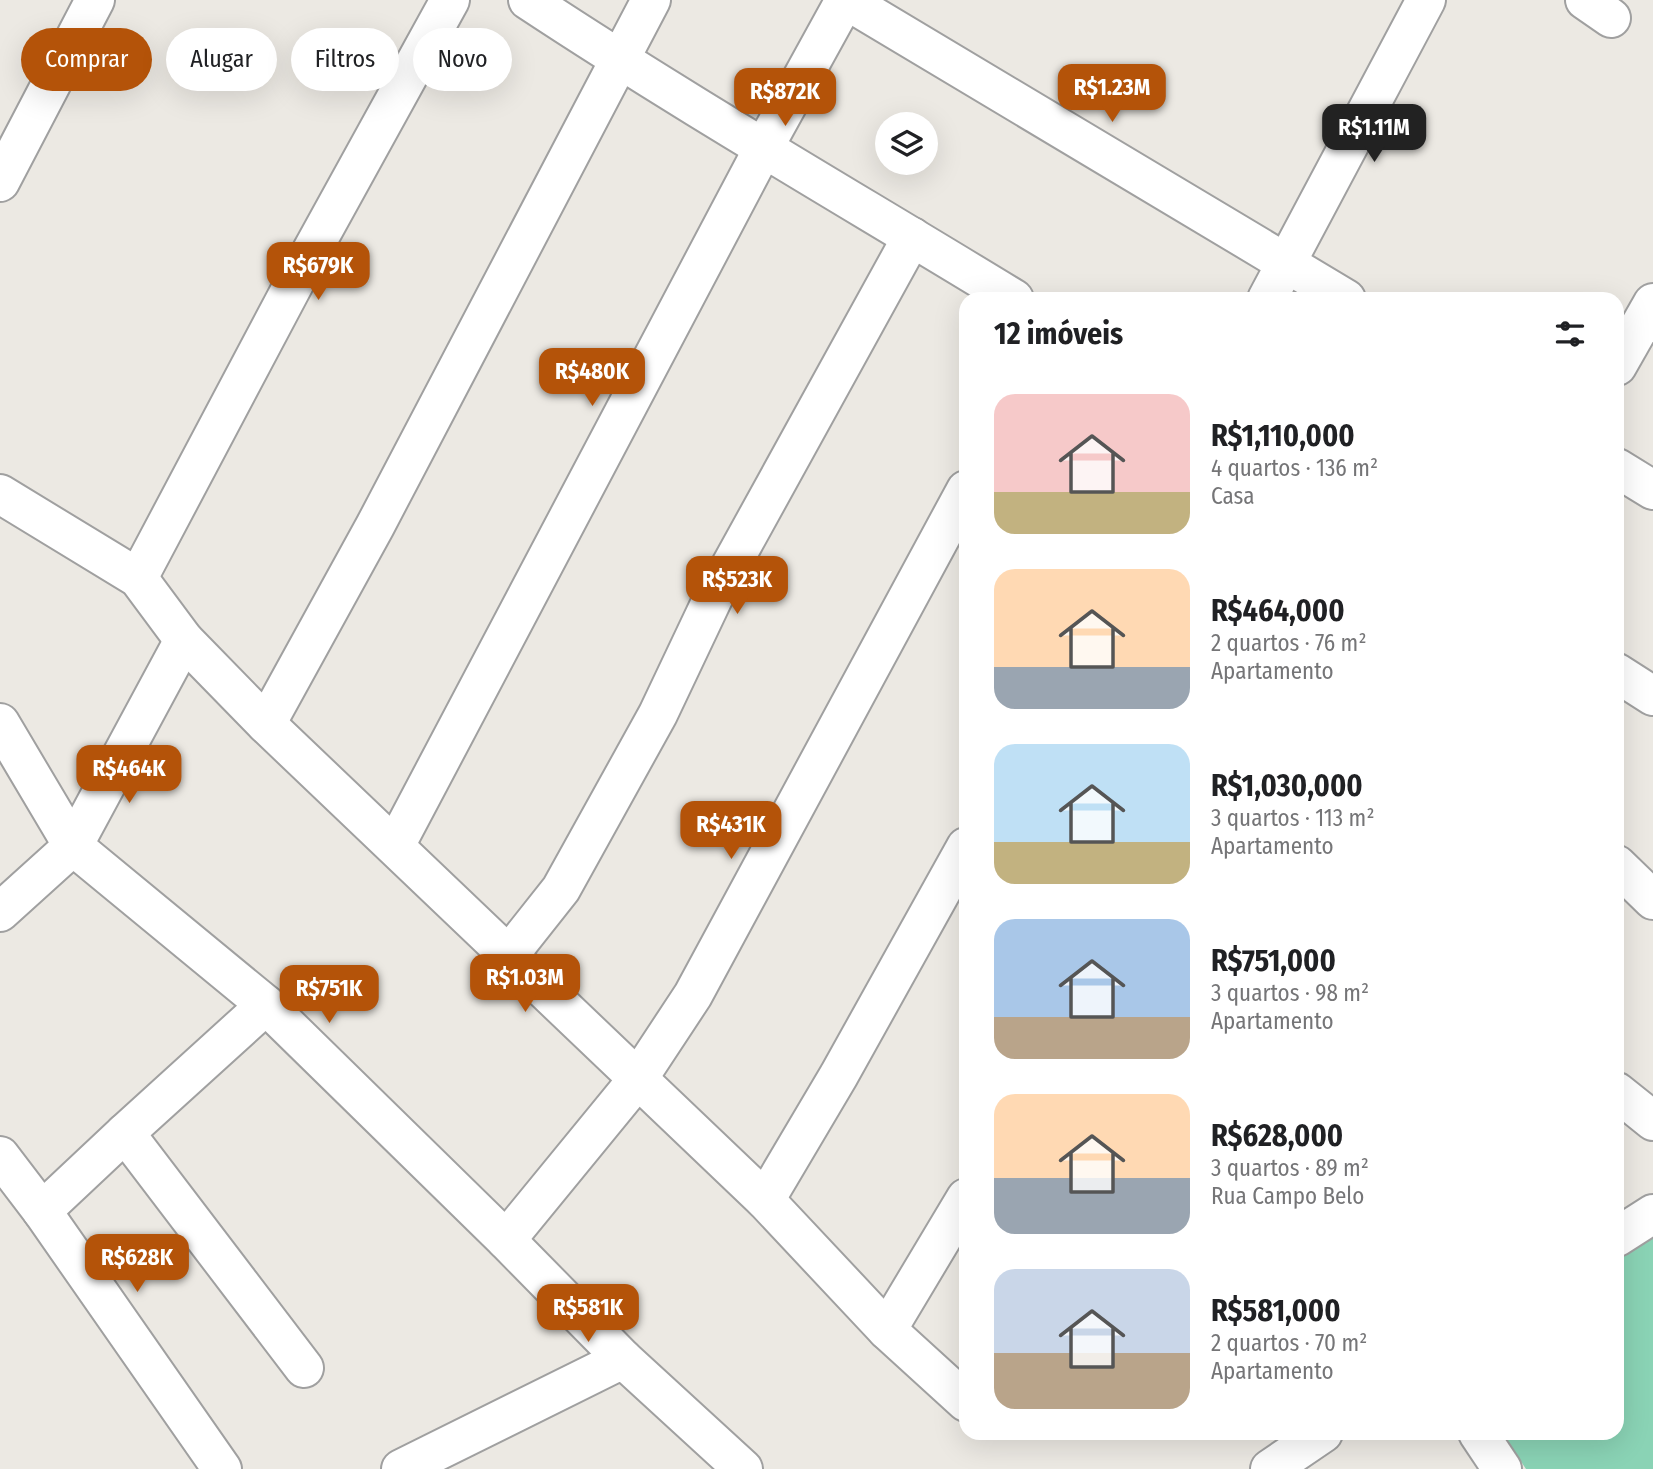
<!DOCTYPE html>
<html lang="pt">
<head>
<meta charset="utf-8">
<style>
	:root { --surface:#fff; --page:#f6f6f6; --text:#202124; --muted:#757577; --accent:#b45309 }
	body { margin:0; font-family:"Fira Sans Condensed",sans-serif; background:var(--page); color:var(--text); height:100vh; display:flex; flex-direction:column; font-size:26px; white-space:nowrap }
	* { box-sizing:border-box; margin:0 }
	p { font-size:23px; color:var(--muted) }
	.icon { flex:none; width:38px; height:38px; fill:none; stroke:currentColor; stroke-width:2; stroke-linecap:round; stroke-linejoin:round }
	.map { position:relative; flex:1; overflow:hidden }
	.details { position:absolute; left:959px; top:292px; width:665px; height:1148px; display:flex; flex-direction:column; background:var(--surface); border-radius:21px; box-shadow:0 7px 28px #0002 }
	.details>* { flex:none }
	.banner { position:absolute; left:21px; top:28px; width:665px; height:63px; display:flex; gap:14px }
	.controls { position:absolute; left:875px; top:112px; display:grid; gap:14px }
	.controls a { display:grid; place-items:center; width:63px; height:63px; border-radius:50%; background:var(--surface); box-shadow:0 7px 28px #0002; font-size:35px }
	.price { position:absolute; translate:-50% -60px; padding:0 16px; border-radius:14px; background:var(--accent); color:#fff; font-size:23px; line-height:46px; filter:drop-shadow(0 2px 4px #0008) }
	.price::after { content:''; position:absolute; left:50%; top:42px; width:21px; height:16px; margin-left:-10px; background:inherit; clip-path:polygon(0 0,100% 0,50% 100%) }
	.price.selected { background:#222; color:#fff }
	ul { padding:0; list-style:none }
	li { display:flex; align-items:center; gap:21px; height:175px; padding:0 35px }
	li span { display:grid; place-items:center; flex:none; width:196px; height:140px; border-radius:21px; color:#555 }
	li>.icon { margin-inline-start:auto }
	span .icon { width:84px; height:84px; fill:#fffc; stroke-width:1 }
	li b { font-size:30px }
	h2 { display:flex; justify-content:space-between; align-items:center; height:84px; padding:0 35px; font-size:30px }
	.chip { padding:0 24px; border-radius:32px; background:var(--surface); box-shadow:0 7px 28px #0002; font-size:24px; line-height:63px }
	.chip.selected { background:var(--accent); color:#fff }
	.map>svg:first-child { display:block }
</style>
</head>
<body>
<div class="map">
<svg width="1653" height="1469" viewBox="0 0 1653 1469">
	<rect width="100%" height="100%" fill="#ece9e3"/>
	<!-- pitch -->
	<path fill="#8ad3b5" d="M1653 1229V1469H1526L1502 1433H1617V1254Z"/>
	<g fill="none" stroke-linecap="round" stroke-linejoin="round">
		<!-- minor casing -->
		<g stroke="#a0a0a0" stroke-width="42">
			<g id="minor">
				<path d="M528 0C687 105 852 200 1014 299"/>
				<path d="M846 0 1346 299"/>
				<path d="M1585 0 1611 18"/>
				<path d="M0 182 95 0"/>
				<path d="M1267 299 1426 0"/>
				<path d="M1617 366 1653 303"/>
				<path d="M1617 468 1653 490"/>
				<path d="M0 494 138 578 184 640 266 724 765 1200 887 1330 966 1402"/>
				<path d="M138 578 299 274 450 0"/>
				<path d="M1617 673 1653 696"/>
				<path d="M0 723 73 846 266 1005 506 1240 623 1359"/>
				<path d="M266 724 375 526 651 0"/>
				<path d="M395 846 763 149 845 0"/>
				<path d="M1617 865 1653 900"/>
				<path d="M0 912 73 846 184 640"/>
				<path d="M508 956 561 889 658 714 713 598 912 237"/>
				<path d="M1617 1092 1653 1121"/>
				<path d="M125 1133 304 1368"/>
				<path d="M0 1156 42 1211 222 1469"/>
				<path d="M765 1200 839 1075 966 847"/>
				<path d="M42 1211 125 1133 266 1005"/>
				<path d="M1617 1237 1653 1214"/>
				<path d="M506 1240 637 1080 693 995 966 490"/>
				<path d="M887 1330 966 1198"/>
				<path d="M1478 1433 1502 1469"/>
				<path d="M401 1469 623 1359 743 1469"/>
				<path d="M1270 1469 1323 1433"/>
			</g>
		</g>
		<!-- minor -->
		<use href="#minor" stroke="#fff" stroke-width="38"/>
	</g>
</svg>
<div class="controls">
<a><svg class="icon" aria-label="layers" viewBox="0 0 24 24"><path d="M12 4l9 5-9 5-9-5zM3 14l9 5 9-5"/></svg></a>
</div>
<b class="price" style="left:1112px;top:124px">R$1.23M</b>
<b class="price" style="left:785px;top:128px">R$872K</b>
<b class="price selected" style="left:1374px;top:164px">R$1.11M</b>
<b class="price" style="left:318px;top:302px">R$679K</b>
<b class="price" style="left:592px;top:408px">R$480K</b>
<b class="price" style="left:737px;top:616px">R$523K</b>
<b class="price" style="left:129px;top:805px">R$464K</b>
<b class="price" style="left:731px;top:861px">R$431K</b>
<b class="price" style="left:525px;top:1014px">R$1.03M</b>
<b class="price" style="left:329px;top:1025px">R$751K</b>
<b class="price" style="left:137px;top:1294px">R$628K</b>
<b class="price" style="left:588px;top:1344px">R$581K</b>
<div class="banner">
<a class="chip selected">Comprar</a>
<a class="chip">Alugar</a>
<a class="chip">Filtros</a>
<a class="chip">Novo</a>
</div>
<section class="details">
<h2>12 imóveis<svg class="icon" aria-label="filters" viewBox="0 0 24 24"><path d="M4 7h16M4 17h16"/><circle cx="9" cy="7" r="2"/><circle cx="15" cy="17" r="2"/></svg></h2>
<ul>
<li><span style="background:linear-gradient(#f6c9c9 70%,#c2b280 0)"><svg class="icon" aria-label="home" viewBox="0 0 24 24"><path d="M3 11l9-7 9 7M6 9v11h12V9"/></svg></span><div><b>R$1,110,000</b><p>4 quartos · 136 m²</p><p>Casa</p></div></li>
<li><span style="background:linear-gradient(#ffd9b3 70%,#9aa5b1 0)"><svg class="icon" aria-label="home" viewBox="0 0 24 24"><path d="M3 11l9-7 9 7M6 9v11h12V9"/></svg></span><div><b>R$464,000</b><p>2 quartos · 76 m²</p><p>Apartamento</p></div></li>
<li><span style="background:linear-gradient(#bfe0f5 70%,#c2b280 0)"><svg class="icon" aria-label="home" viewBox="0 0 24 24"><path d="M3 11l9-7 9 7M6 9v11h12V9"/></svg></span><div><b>R$1,030,000</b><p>3 quartos · 113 m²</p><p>Apartamento</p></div></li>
<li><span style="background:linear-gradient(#a9c7e8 70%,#b9a48a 0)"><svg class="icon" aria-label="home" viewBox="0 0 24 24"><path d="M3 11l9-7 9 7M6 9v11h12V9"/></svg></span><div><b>R$751,000</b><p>3 quartos · 98 m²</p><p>Apartamento</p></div></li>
<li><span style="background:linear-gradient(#ffd9b3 60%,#9aa5b1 0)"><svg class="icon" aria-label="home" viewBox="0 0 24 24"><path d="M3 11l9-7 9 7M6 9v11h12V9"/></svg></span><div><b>R$628,000</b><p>3 quartos · 89 m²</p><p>Rua Campo Belo</p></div></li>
<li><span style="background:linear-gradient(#c9d6e8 60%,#b9a48a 0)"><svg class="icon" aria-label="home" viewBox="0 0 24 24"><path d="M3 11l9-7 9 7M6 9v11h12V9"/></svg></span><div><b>R$581,000</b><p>2 quartos · 70 m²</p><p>Apartamento</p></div></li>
</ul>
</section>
</div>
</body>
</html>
